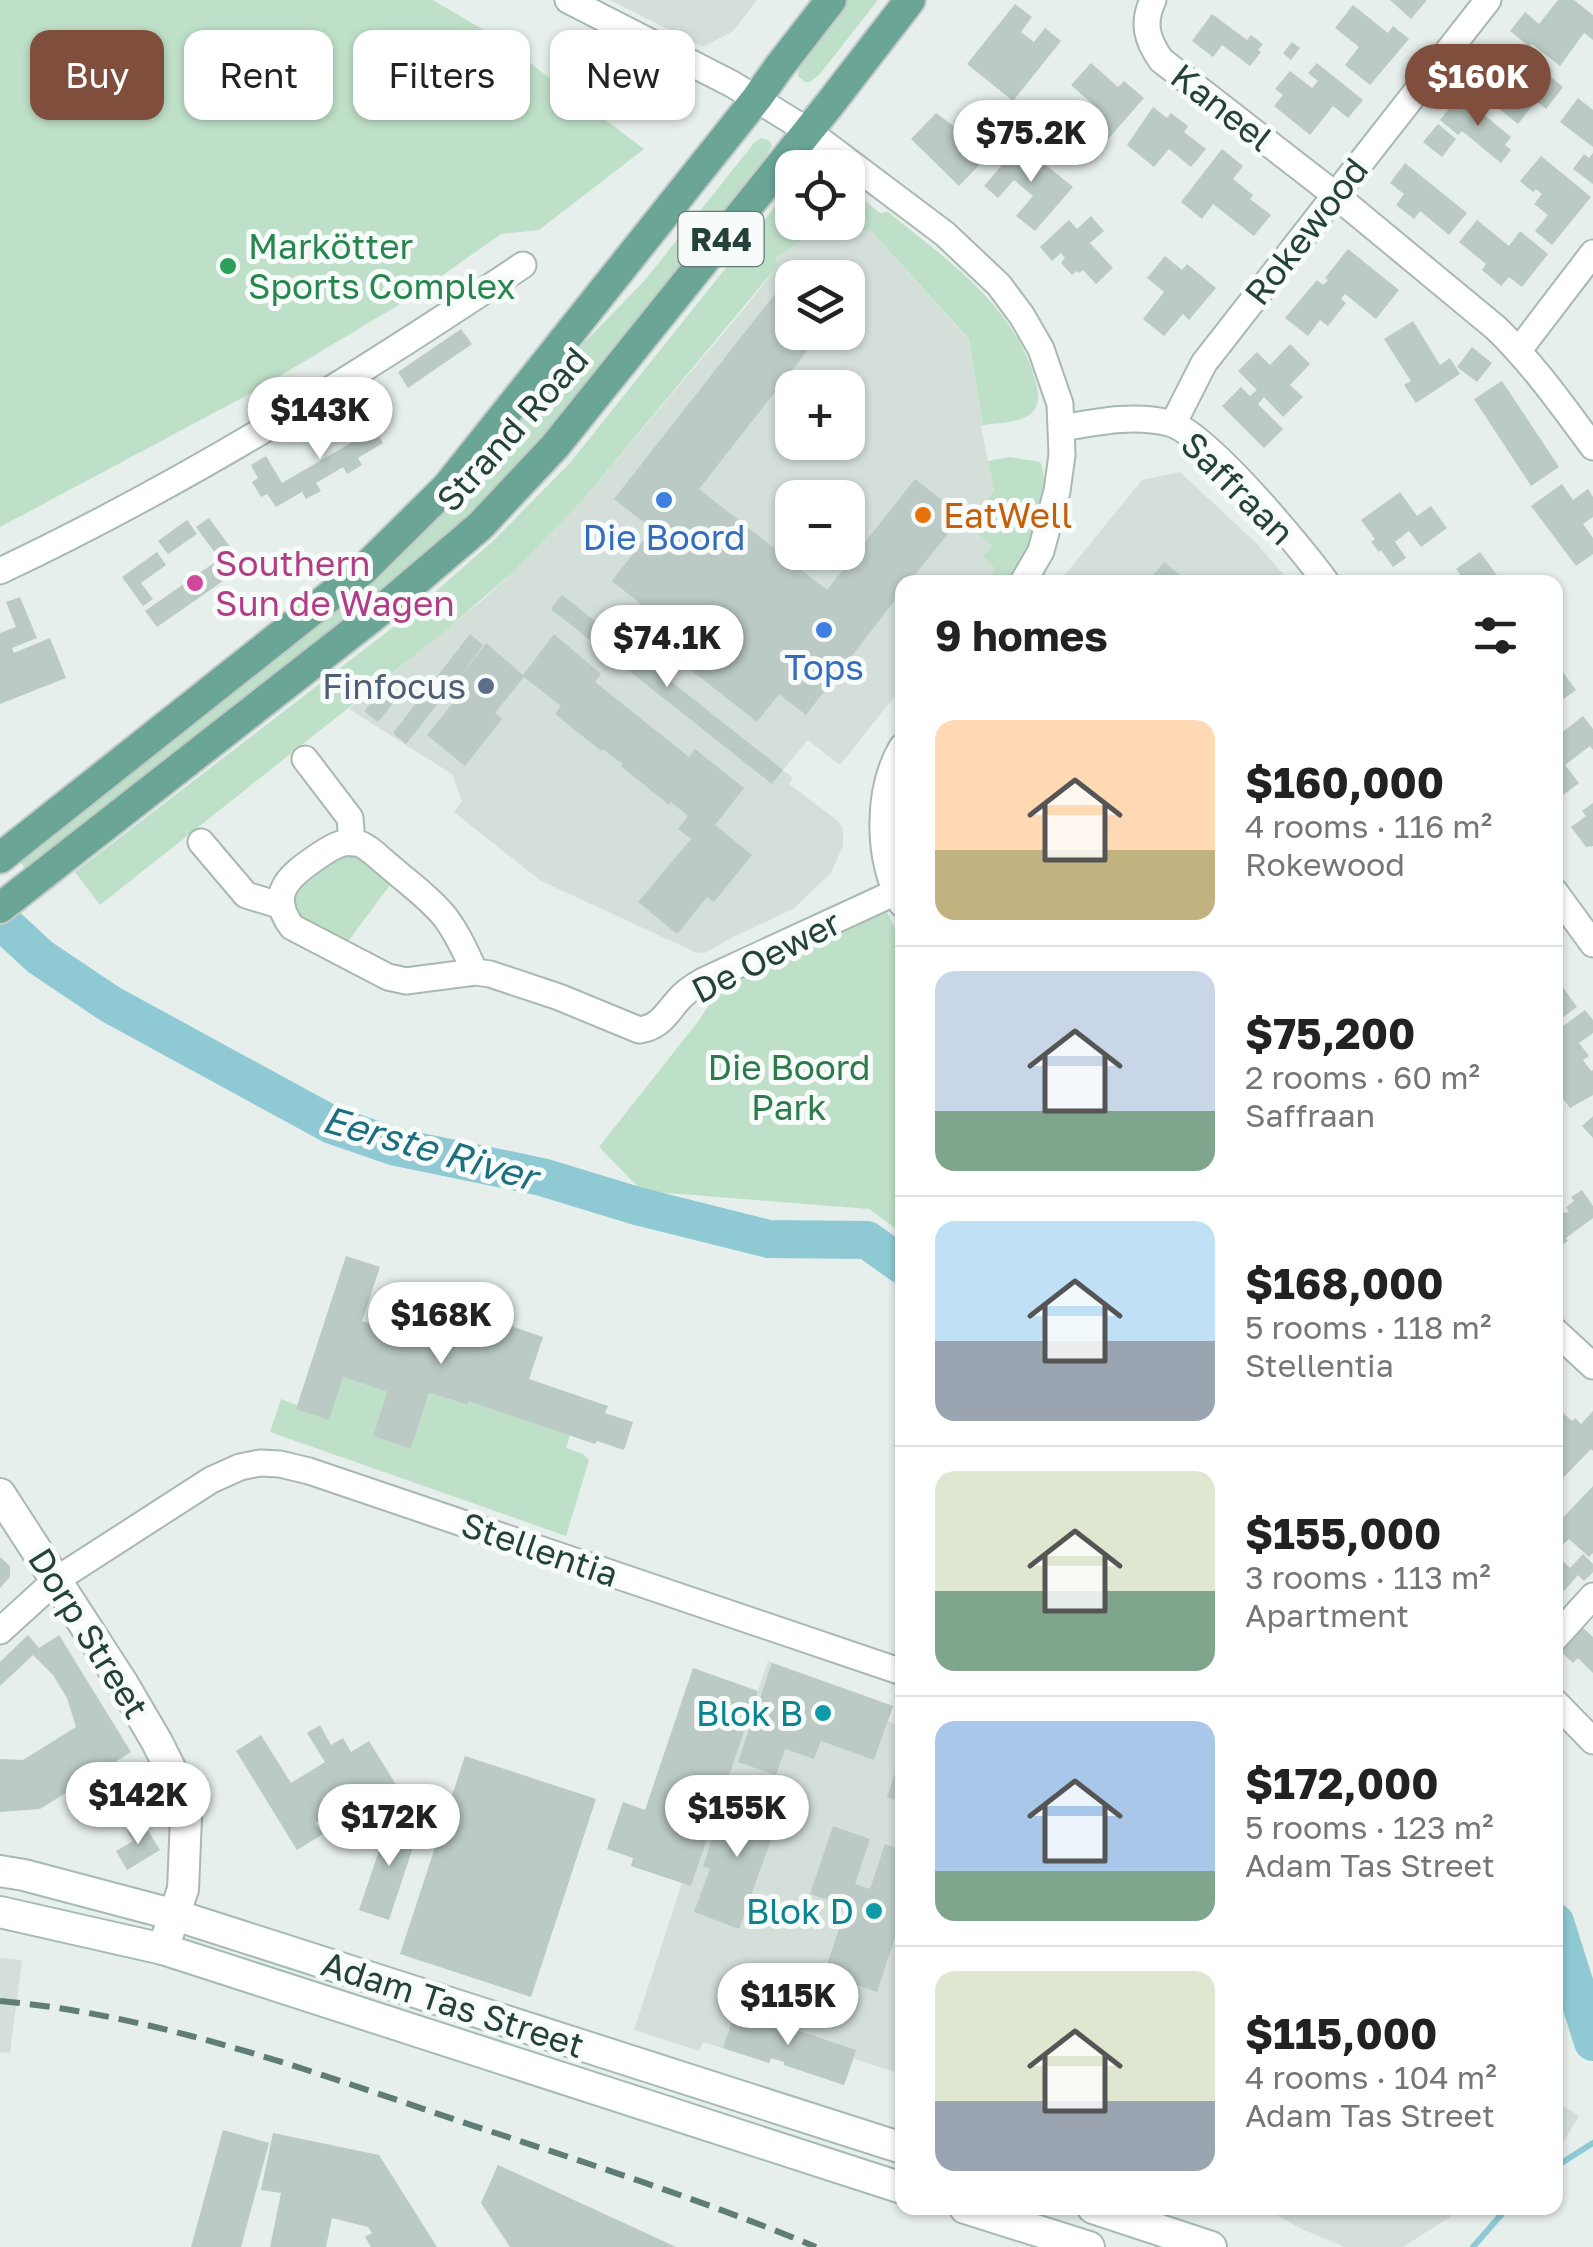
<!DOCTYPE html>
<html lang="en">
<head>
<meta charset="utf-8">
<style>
	:root { --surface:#fff; --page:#f6f6f6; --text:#222; --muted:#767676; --line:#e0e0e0; --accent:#804e3d }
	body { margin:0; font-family:"Golos Text",sans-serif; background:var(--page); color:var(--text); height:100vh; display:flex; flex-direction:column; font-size:38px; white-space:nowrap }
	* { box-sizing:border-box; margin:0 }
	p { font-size:32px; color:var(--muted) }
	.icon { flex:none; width:55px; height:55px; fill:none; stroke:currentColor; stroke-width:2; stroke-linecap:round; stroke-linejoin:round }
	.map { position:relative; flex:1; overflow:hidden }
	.details { position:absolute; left:895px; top:575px; width:668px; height:1640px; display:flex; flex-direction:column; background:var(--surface); border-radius:20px; box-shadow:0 2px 8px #0004 }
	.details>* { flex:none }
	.top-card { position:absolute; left:30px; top:30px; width:715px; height:90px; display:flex; gap:20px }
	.buttons { position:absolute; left:775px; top:150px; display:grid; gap:20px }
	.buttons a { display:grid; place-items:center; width:90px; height:90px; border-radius:20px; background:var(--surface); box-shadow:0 2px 8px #0004; font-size:50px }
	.price { position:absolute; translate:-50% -85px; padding:0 22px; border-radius:35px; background:#fff; color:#222; font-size:32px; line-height:65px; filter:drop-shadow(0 2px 5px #0008) }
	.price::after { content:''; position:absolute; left:50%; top:60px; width:30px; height:22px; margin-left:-15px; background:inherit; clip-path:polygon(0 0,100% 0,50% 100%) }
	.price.selected { background:var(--accent); color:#fff }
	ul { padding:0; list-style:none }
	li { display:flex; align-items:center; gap:30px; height:250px; padding:0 40px }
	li+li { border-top:2px solid var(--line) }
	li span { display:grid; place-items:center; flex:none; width:280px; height:200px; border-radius:20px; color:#555 }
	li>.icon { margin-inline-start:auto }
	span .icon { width:120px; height:120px; fill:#fffc; stroke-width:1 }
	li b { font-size:42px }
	h2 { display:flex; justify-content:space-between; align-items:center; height:120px; padding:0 40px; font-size:42px }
	.pill { padding:0 35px; border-radius:20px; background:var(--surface); box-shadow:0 2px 8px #0004; font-size:35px; line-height:90px }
	.pill.selected { background:var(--accent); color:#fff }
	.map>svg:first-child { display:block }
</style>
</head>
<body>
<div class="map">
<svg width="1593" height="2247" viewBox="0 0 1593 2247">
	<rect width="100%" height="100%" fill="#e6efeb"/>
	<!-- built -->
	<g fill="#d4dfda" fill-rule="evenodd">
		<path d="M610 0H757L733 31 703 47Z"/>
		<path d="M870 230 969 340 983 425 981 426 994 491 992 545 996 569 985 582H902V687L840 765 808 740 783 770 793 778 789 784 838 821 843 829V845L831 873 793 909 733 937 705 953 695 952 541 881 454 812 462 801 452 774 349 709 485 598 514 571 581 502 748 304 779 264 775 258 815 231ZM792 278H848V332H792ZM792 388H848V442H792ZM792 498H848V552H792Z"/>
		<path d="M1180 472 1256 543 1290 582H1059L1142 480Z"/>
		<path d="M768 1661 893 1706 888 1721 902 1726V2074L854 2059 844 2085 784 2065V2062L771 2058 769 2063 703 2042 699 2051 634 2030 682 1883 691 1886Z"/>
		<path d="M0 1958 22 1960 10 2053 0 2052Z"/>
		<path d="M1555 2101 1579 2116 1562 2144 1555 2149Z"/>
		<path d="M1257 2208H1464L1403 2247H1345L1304 2230 1269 2211Z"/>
	</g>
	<!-- green -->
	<g fill="#bfe0c8">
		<path d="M0 0H433L494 36 644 149 539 230 501 234 410 298 253 392 0 527Z"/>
		<path d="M846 0H878L819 75 810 82H805L798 76C799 55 832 18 846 0Z"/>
		<path d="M761 138 770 141 772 146 764 160 561 418 472 512 404 575 27 870 18 860 468 482 583 344 645 280 754 143Z"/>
		<path d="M848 187 880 213 888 212C944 258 1008 300 1033 372 1037 386 1044 405 1029 415 1018 423 996 423 983 425L969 339 870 230 815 231 775 258 779 264 581 502 514 571 439 636 100 905 75 872 409 615 493 541 570 463 785 194 792 188V222H848Z"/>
		<path d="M1010 457 1040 462C1055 496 1026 553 1009 582H985L996 569 983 557 992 545 967 525 994 491 988 461Z"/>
		<path d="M351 849 393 881 346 944 295 914 292 889Z"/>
		<path d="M884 905 902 945V1233L869 1209 642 1191 599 1147 700 1019 720 987Z"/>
		<path d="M343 1377 387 1392 373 1436 411 1449 429 1393 466 1405 468 1401 570 1435 566 1448 583 1454 589 1460 566 1536 270 1432 281 1399 297 1405 296 1409Z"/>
	</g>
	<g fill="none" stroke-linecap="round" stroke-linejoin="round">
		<!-- stream -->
		<g stroke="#8ec9d4" stroke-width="6">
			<path d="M1555 2167 1593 2143"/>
			<path d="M1473 2247 1507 2208"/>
		</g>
		<!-- river -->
		<g stroke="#8ec9d4" stroke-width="38">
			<path d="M0 920 40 957 110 1004 332 1125 396 1147 542 1177 637 1206 769 1239 867 1240 902 1265"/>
			<path d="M1555 1922 1593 2042"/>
		</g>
	</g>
	<!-- building -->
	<g fill="#bbcac4">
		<path d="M1390 0H1427L1411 19Z"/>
		<path d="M1558 0H1574L1593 15V40L1584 33 1560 66 1532 44 1529 46 1510 31 1525 12 1539 24Z"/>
		<path d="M1015 4 1032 17 1021 32 1034 42 1045 28 1061 41 1013 101 967 64Z"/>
		<path d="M1353 5 1388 33 1393 26 1409 39 1370 85 1345 65 1359 47 1335 28Z"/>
		<path d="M1212 14 1247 40 1251 35 1263 44 1258 50 1261 52 1250 66 1222 45 1213 57 1192 41Z"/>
		<path d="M1292 42 1300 48 1291 60 1283 53Z"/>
		<path d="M1525 56 1563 87 1546 109 1536 101 1518 124 1492 103 1508 82 1505 80Z"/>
		<path d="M1091 63 1118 87 1124 81 1144 98 1108 139 1088 121 1098 109 1071 85Z"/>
		<path d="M1317 63 1363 100 1348 118 1333 106 1310 135 1274 106 1283 95 1275 89 1290 71 1312 88 1318 81 1308 73Z"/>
		<path d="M1578 98 1593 110V147L1560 122Z"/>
		<path d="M1466 100 1511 137 1505 145 1511 150 1501 163 1462 131 1458 135 1440 120 1453 104 1460 109Z"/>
		<path d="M1153 107 1167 118 1171 113 1188 126 1184 132 1206 149 1191 167 1169 149 1154 167 1127 145Z"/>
		<path d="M936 113 974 141 967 149 981 163 959 186 911 139Z"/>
		<path d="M1438 124 1456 139 1442 157 1423 142Z"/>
		<path d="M1020 144 1073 187 1035 231 1016 216 1033 196 1014 180 998 198 984 186Z"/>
		<path d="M1222 149 1243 166 1233 179 1253 195 1250 199 1271 215 1254 236 1213 204 1202 219 1181 202Z"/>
		<path d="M1593 153V184L1573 169 1584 154 1589 158Z"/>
		<path d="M1541 156 1591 197 1552 245 1535 231 1548 215 1534 204 1542 194 1536 189 1533 192 1520 181Z"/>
		<path d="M1405 163 1467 213 1449 235 1420 211 1414 219 1396 205 1404 194 1390 183Z"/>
		<path d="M1091 216 1104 231 1090 243 1113 268 1096 284 1083 270 1079 273 1077 271 1072 275 1061 263 1065 258 1061 253 1052 261 1040 247 1069 220 1077 229Z"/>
		<path d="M1477 220 1509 246 1520 231 1548 254 1522 287 1509 277 1501 286 1482 270 1486 264 1459 242Z"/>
		<path d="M1348 249 1399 290 1376 319 1345 294 1341 299 1346 303 1328 326 1320 320 1308 336 1285 318 1317 280 1323 285 1328 280 1325 278Z"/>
		<path d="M1165 256 1182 270 1187 264 1216 288 1189 320 1183 314 1164 336 1143 319 1164 292 1147 278Z"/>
		<path d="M808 260 830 278H795Z"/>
		<path d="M789 276 792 279V332H822L699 489 827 590 915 479 962 516 909 582H902V591L806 715 779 694 757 722 634 625 647 609 612 581 652 529 614 499Z"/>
		<path d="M1413 321 1440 365 1450 358 1460 374 1416 403 1404 385 1411 381 1384 339Z"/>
		<path d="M461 329 472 344 408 388 398 372Z"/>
		<path d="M1290 344 1310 364 1290 385 1303 397 1283 417 1264 397 1258 404 1283 429 1264 448 1222 406 1241 387 1250 396 1257 390 1238 371 1257 352 1270 365Z"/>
		<path d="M1472 347 1492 363 1477 382 1457 367Z"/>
		<path d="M1502 381 1559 467 1531 486 1474 399Z"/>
		<path d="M358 401 367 415 373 412 382 426 375 430 383 443 358 458 362 465 347 474 343 467 316 483 321 491 306 499 302 492 276 507 267 494 261 497 252 482 258 478 251 465 266 456 282 483 361 437 344 410Z"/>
		<path d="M1562 484 1573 500 1588 489 1593 497V517L1583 524 1593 538V554L1576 566 1531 506Z"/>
		<path d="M1400 492 1417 516 1431 506 1447 528 1421 547 1409 531 1395 542 1406 558 1393 567 1381 550 1379 552 1371 542 1375 539 1361 520Z"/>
		<path d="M209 518 231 548 218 557 196 527Z"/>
		<path d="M187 520 197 534 168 554 158 541Z"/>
		<path d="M231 551 243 567 157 627 145 611Z"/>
		<path d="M157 552 166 565 141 583 153 599 143 606 122 577Z"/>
		<path d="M1480 552 1502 582H1466L1456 569Z"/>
		<path d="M1164 562 1188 582H1148Z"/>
		<path d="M562 595 783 770 772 784 551 609Z"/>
		<path d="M20 597 37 638 12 648 14 653 50 638 66 678 0 704V633L16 627 6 602Z"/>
		<path d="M470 634 483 645 458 680 486 643 523 675 554 634 601 674 595 682 689 757 695 749 744 788 715 825 752 855 714 902 707 897 677 934 638 902 691 839 678 829 688 816 671 802 669 805 621 766 623 764 614 758 603 749 601 751 555 714 561 706 524 677 495 713 502 719 465 766 427 735 456 699 447 692 406 744 393 733Z"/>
		<path d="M1555 661 1576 690 1555 705Z"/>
		<path d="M384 687 398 697 378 722 364 711Z"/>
		<path d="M1583 716 1593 729V750L1590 746 1565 765 1579 783 1555 801V738Z"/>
		<path d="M1593 803V846L1586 847 1571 827 1586 816 1582 811Z"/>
		<path d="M1555 976 1577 1007 1559 1020 1555 1014Z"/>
		<path d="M1585 1010 1593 1020V1033L1579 1043 1589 1056 1583 1060 1591 1071 1593 1070V1095L1570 1108 1555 1088V1060L1560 1057 1555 1051V1032Z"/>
		<path d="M1593 1116V1138L1582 1126Z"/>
		<path d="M1582 1190 1593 1206V1218L1566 1238 1568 1241 1555 1250V1214L1569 1212 1566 1207 1574 1201 1571 1197Z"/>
		<path d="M346 1256 380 1267 362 1321 413 1338 431 1284 464 1295 447 1346 452 1348 466 1306 492 1314 490 1319 543 1337 529 1379 608 1406 605 1413 633 1422 624 1450 597 1441 595 1444 468 1401 467 1405 429 1393 411 1449 373 1436 387 1392 343 1377 329 1420 296 1409Z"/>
		<path d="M1555 1405 1572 1421 1575 1418 1581 1424 1593 1411V1451L1591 1449 1563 1478 1555 1471V1459L1563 1450 1555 1442Z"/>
		<path d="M1593 1486V1553L1589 1557 1569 1539 1560 1547 1555 1542V1526Z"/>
		<path d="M1583 1554 1593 1564V1572L1584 1581 1578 1575 1564 1591 1555 1582V1571L1564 1562 1570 1568Z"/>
		<path d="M0 1557 10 1566V1577L0 1588Z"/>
		<path d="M1581 1626 1593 1637V1673L1578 1658 1573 1663 1559 1650Z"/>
		<path d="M28 1635 39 1648 59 1635 131 1752 40 1809 0 1812V1759L23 1760 76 1727 67 1698 53 1675 33 1655 0 1686V1662Z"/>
		<path d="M772 1663 893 1706 874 1760 821 1741 814 1759 785 1749 776 1775 738 1762Z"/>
		<path d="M693 1668 758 1691 691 1886 631 1866 633 1858 607 1849 623 1802 645 1810Z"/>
		<path d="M320 1725 331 1745 343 1738 351 1752 369 1741 400 1791 359 1817 350 1801 315 1823 323 1834 297 1850 236 1751 261 1735 291 1783 325 1762 307 1733Z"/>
		<path d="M465 1756 596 1799 531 1997 400 1954Z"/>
		<path d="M895 1773 902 1776V1802L887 1797Z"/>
		<path d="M737 1793 782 1809 739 1929 694 1912 710 1869 703 1866 714 1834 722 1836Z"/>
		<path d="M395 1816 410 1821 408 1828 418 1832 389 1920 359 1910 388 1824 392 1826Z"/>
		<path d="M140 1823 145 1830 147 1829 160 1850 127 1870 116 1851 133 1841 127 1831Z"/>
		<path d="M833 1826 870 1839 855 1884 870 1889 885 1844 902 1850V1916L877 1992 824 1973 847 1906 810 1894Z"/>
		<path d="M736 2009 782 2025 781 2029 795 2034 796 2030 856 2050 844 2085 784 2065V2062L778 2060 771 2058 769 2063 723 2048Z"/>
		<path d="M223 2130 269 2143 241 2247H191Z"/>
		<path d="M273 2133 379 2155 437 2247H371L365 2237 372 2233 368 2227 332 2218 326 2247H270L281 2193 261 2190Z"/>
		<path d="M498 2165 676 2247H510L481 2203Z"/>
	</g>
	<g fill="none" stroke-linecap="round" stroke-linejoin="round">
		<!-- minor casing -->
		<g stroke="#a8b8b2" stroke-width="29">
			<g id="minor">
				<path d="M568 0 732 84 808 131 945 234 999 285 1022 316 1041 349 1060 404 1062 455 1057 491 1041 551 1023 582"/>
				<path d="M1153 0C1142 23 1147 40 1161 60L1334 194 1496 328C1533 364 1562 405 1593 447"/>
				<path d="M1519 350 1593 253"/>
				<path d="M1173 424 1204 363 1488 0"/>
				<path d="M1062 428C1097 422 1133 414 1169 423 1206 432 1302 549 1326 582"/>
				<path d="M0 571C184 484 354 378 523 265"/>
				<path d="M902 747C876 791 877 859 902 904"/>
				<path d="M305 759 350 818 352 843"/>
				<path d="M201 842 246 895 282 906"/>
				<path d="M1555 892 1593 944"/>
				<path d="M475 972C466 953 458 934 445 917 429 897 407 882 388 865 379 858 368 846 357 843 341 839 326 851 314 859 288 877 268 895 292 927L388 977 406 981 475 972 490 974 559 997 639 1030C662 1027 667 1011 682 996 688 990 696 985 703 981L896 892"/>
				<path d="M1555 1331 1593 1366"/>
				<path d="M0 1631 56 1580 211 1480 240 1467 260 1463 280 1464 309 1471 902 1672"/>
				<path d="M1555 1638 1593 1596"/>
				<path d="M1555 1702 1593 1741"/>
			</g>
		</g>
		<!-- tertiary casing -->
		<g stroke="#a8b8b2" stroke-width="34">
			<path id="tertiary" d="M0 1494 123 1684 157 1742 180 1788 186 1818 183 1889 163 1949"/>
		</g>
		<!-- secondary casing -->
		<g stroke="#a4bbb3" stroke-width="34">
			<g id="secondary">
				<path d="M0 1871 24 1875 175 1915 902 2148"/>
				<path d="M0 1912 163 1949 902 2188"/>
				<path d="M965 2208 1089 2247"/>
				<path d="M1093 2208 1211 2247"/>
			</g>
		</g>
		<!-- primary casing -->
		<g stroke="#c2cac8" stroke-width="34">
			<g id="primary">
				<path d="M0 858 363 570 447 487 757 98 779 67 831 0"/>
				<path d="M0 908 386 606 480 526 555 446 829 105 910 0"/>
			</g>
		</g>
		<!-- minor -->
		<use href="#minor" stroke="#fff" stroke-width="25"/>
		<!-- tertiary -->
		<use href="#tertiary" stroke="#fff" stroke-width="30"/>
		<!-- secondary -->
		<use href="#secondary" stroke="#fff" stroke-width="30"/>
		<!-- primary -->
		<use href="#primary" stroke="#6aa596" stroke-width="30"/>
		<!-- rail -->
		<path stroke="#5f7d75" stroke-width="6" stroke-dasharray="20 10" stroke-linecap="butt" d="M0 2001C157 2015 308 2070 456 2120 577 2160 698 2198 816 2247"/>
	</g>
	<!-- markers -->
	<circle fill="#2e9e5b" stroke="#f7fbf9" stroke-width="4" cx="228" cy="266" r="10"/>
	<g fill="#3f7fe0" stroke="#f7fbf9" stroke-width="4">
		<circle cx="664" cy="500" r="10"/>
		<circle cx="824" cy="630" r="10"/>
	</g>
	<circle fill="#e8710a" stroke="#f7fbf9" stroke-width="4" cx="923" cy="515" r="10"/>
	<circle fill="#d1479c" stroke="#f7fbf9" stroke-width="4" cx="195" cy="583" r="10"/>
	<circle fill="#5c6f8a" stroke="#f7fbf9" stroke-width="4" cx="486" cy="686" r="10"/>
	<g fill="#0f9aa8" stroke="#f7fbf9" stroke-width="4">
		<circle cx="823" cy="1713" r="10"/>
		<circle cx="874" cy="1911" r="10"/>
	</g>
	<g text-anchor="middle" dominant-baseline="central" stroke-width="10" stroke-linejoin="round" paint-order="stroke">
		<!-- shield labels -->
		<rect fill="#f7fbf9" stroke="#637a73" stroke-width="2.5" x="678.5" y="212" width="85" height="54" rx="8"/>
		<g font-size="32" font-weight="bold" fill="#24423a">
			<text x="721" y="239">R44</text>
		</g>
		<!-- street labels -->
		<g font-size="35" fill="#24423a" stroke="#f7fbf9">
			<text transform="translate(1222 107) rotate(38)">Kaneel</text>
			<text transform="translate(1306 231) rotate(-52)">Rokewood</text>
			<text transform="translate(512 429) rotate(-48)">Strand Road</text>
			<text transform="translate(1238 488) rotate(45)">Saffraan</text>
			<text transform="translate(766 956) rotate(-27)">De Oewer</text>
			<text transform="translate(540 1549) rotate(19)">Stellentia</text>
			<text transform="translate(89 1633) rotate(58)">Dorp Street</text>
			<text transform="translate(453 2004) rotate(18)">Adam Tas Street</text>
		</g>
		<!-- leisure labels -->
		<g font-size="35" fill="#27864d" stroke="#f7fbf9" text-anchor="start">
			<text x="248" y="246">Markötter<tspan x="248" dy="40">Sports Complex</tspan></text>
		</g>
		<!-- food labels -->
		<g font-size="35" fill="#c56008" stroke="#f7fbf9" text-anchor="start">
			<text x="943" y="515">EatWell</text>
		</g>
		<!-- shop labels -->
		<g font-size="35" fill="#366cbe" stroke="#f7fbf9">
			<text x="664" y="537">Die Boord</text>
			<text x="824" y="667">Tops</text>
		</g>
		<!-- hotel labels -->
		<g font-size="35" fill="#b23c85" stroke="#f7fbf9" text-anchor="start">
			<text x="215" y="563">Southern<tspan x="215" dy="40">Sun de Wagen</tspan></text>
		</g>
		<!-- service labels -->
		<g font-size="35" fill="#4e5e75" stroke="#f7fbf9" text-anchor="end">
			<text x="466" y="686">Finfocus</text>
		</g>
		<!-- park labels -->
		<g font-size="35" fill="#2d7a4b" stroke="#f7fbf9">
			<text x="789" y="1067">Die Boord<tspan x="789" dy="40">Park</tspan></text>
		</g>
		<!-- culture labels -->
		<g font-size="35" fill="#0d838f" stroke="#f7fbf9" text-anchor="end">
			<text x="803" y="1713">Blok B</text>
			<text x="854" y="1911">Blok D</text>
		</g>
		<!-- water labels -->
		<g font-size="38" font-style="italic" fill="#1c6f80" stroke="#f7fbf9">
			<text transform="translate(430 1147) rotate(16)">Eerste River</text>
		</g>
	</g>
</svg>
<div class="buttons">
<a><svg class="icon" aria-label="locate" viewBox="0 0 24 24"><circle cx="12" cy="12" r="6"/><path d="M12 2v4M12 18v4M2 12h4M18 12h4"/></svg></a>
<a><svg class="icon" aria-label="layers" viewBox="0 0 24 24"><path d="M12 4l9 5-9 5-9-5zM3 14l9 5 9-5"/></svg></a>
<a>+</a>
<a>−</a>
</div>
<b class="price selected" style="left:1478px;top:129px">$160K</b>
<b class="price" style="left:1031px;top:185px">$75.2K</b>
<b class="price" style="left:320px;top:462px">$143K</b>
<b class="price" style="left:667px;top:690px">$74.1K</b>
<b class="price" style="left:441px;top:1367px">$168K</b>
<b class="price" style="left:138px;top:1847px">$142K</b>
<b class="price" style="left:737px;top:1860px">$155K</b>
<b class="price" style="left:389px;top:1869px">$172K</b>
<b class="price" style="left:788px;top:2048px">$115K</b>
<div class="top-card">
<a class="pill selected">Buy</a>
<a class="pill">Rent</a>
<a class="pill">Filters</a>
<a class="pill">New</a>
</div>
<section class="details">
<h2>9 homes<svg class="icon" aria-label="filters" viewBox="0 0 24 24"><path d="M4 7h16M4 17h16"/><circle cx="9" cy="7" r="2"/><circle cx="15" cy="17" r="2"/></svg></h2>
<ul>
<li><span style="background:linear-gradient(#ffd9b3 65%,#c2b280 0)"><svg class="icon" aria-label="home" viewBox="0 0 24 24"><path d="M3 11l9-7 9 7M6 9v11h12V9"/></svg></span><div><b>$160,000</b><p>4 rooms · 116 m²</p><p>Rokewood</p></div></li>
<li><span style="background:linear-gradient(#c9d6e8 70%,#7fa58c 0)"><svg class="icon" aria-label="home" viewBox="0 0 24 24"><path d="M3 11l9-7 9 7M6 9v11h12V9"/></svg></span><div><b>$75,200</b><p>2 rooms · 60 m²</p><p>Saffraan</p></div></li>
<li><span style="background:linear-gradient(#bfe0f5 60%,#9aa5b1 0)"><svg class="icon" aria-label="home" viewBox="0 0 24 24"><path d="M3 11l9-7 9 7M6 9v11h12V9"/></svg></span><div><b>$168,000</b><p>5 rooms · 118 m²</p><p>Stellentia</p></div></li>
<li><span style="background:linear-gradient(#dfe7d0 60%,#7fa58c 0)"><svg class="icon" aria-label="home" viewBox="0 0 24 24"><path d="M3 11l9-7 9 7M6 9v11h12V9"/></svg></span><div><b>$155,000</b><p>3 rooms · 113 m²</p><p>Apartment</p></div></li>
<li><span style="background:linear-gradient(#a9c7e8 75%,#7fa58c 0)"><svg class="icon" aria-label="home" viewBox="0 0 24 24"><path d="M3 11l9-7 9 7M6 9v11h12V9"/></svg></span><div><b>$172,000</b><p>5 rooms · 123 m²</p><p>Adam Tas Street</p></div></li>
<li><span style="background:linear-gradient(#dfe7d0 65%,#9aa5b1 0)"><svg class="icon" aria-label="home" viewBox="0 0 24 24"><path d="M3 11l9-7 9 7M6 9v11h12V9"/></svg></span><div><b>$115,000</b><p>4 rooms · 104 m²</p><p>Adam Tas Street</p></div></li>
</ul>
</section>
</div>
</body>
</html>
